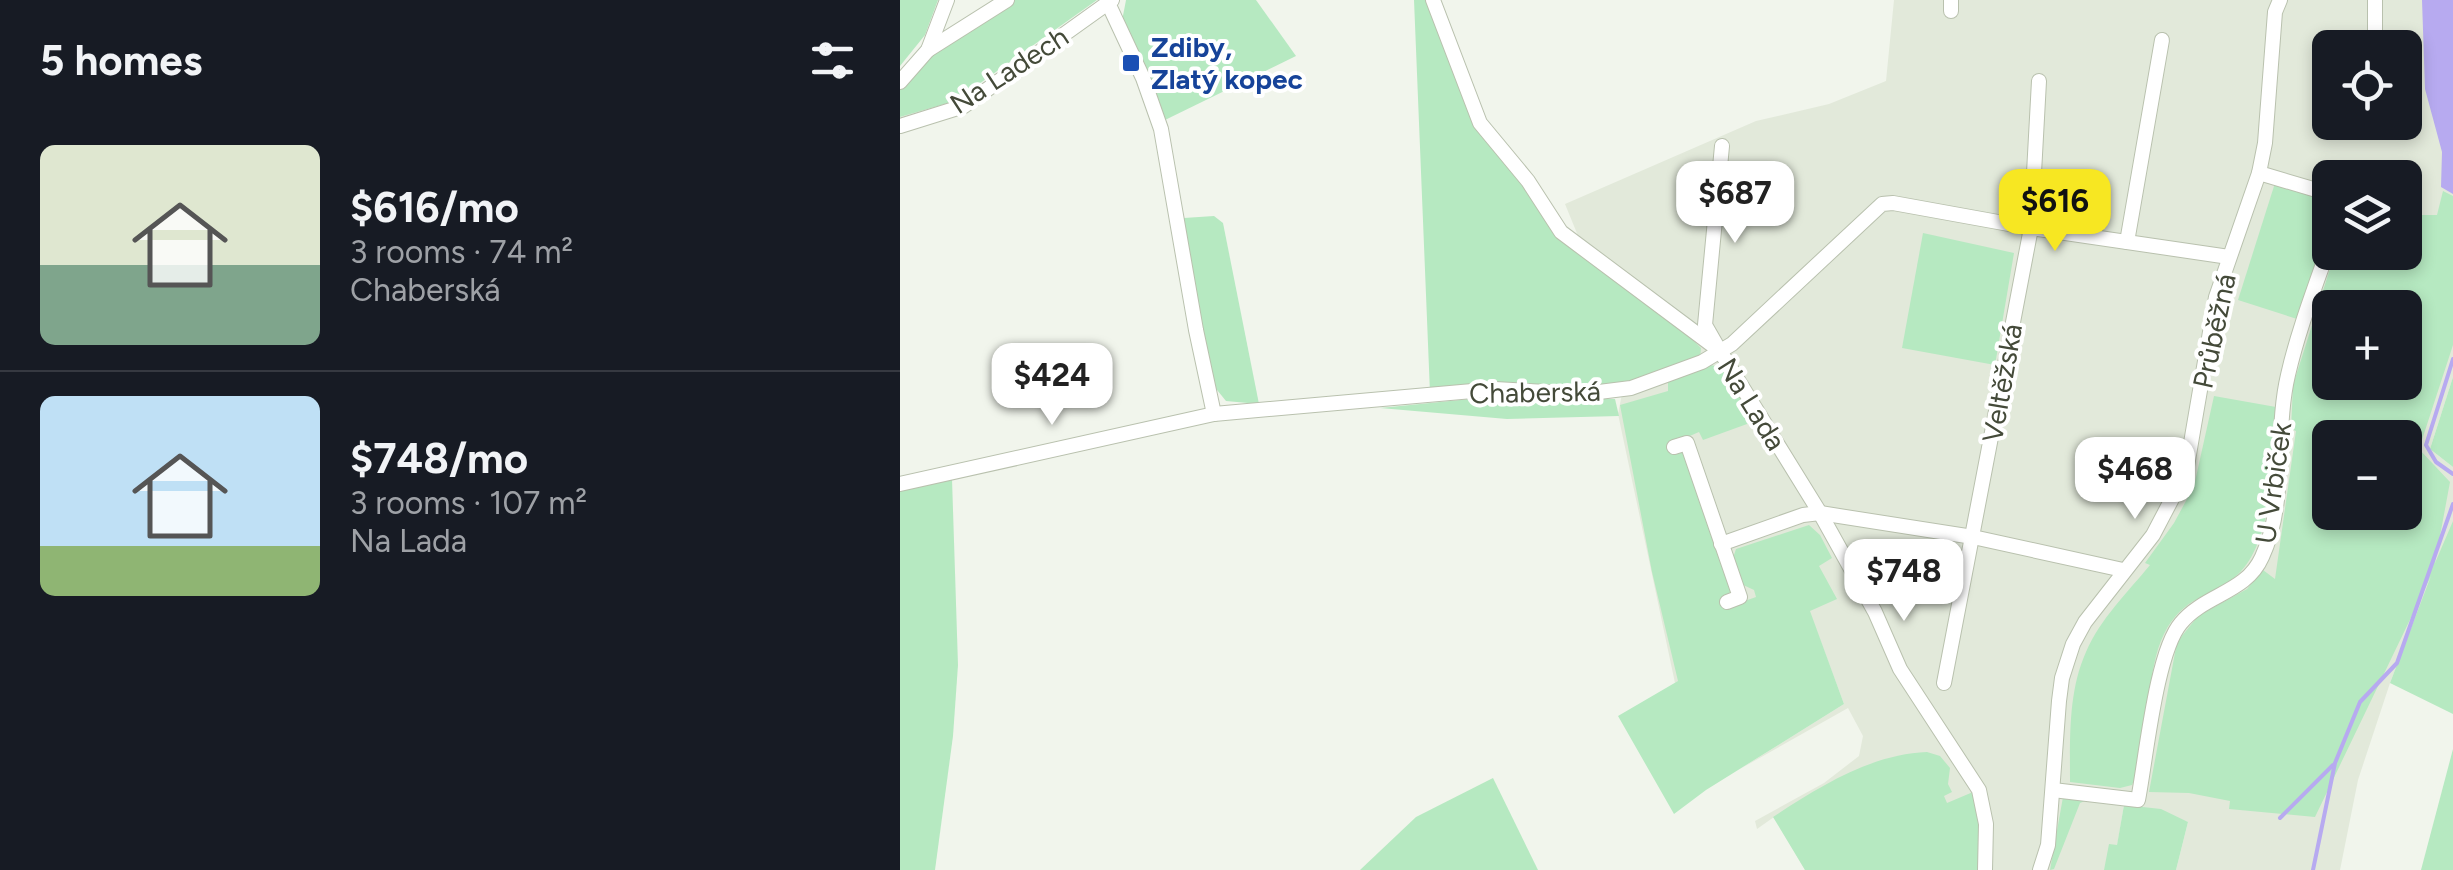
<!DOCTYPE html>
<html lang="en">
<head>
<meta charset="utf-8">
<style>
	:root { --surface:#171b24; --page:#20242c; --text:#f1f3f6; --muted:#9ea1a6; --line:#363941; --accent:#f7e722 }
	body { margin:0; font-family:Figtree,sans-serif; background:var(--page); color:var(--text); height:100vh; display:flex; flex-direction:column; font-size:38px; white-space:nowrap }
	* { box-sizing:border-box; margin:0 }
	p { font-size:32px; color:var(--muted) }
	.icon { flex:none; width:55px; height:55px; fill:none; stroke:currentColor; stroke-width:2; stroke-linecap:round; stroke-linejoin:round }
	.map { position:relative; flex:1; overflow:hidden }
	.panel { display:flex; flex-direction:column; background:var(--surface); width:900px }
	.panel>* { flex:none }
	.buttons { position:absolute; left:1412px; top:30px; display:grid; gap:20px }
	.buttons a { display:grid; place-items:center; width:110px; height:110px; border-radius:15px; background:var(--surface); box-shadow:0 5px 15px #0003; font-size:50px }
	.price { position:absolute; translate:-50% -85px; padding:0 22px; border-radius:20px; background:#fff; color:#222; font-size:32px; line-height:65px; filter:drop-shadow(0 2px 5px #0008) }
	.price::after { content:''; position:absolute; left:50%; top:60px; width:30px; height:22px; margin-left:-15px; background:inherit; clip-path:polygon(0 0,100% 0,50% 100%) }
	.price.selected { background:var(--accent); color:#111 }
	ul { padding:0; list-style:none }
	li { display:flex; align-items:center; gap:30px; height:250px; padding:0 40px }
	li+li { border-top:2px solid var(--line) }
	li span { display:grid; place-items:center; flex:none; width:280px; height:200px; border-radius:15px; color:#555 }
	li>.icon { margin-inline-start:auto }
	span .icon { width:120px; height:120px; fill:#fffc; stroke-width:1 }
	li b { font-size:42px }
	h2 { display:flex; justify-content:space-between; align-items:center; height:120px; padding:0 40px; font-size:42px }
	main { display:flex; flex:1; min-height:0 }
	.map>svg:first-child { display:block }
</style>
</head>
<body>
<main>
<section class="panel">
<h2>5 homes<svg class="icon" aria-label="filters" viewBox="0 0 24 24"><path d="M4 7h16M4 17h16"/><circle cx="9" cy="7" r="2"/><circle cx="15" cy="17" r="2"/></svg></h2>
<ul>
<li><span style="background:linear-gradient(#dfe7d0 60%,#7fa58c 0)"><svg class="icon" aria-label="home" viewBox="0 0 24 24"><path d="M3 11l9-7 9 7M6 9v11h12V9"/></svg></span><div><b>$616/mo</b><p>3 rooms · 74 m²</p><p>Chaberská</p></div></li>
<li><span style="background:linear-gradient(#bfe0f5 75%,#8fb573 0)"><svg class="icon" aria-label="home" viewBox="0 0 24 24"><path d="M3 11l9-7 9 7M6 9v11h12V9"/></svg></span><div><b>$748/mo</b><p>3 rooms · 107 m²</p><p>Na Lada</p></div></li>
</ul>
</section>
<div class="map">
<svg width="1553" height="870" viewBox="0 0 1553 870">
	<rect width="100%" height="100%" fill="#f1f5ec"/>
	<!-- residential -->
	<path fill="#e2e9da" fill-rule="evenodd" d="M994 0H1553V377L1530 449 1553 467V522L1490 683 1458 780 1440 870H1276L1288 822 1224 805 1213 870H905L874 817 857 829 855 821 924 783 959 756 963 736 948 708 840 769 944 704 909 610 775 683 718 414 725 379 692 270 665 204 856 121 929 104 986 81ZM1430 48H1505V122H1430ZM1430 178H1505V252H1430ZM1430 308H1505V382H1430ZM1430 438H1505V512H1430Z"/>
	<!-- green -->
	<g fill="#b6e9c1" fill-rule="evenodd">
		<path d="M0 0H38L25 35 0 66Z"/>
		<path d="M112 0H197L55 101 0 117V89L19 65Z"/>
		<path d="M226 0H356L396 56 265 120 222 21Z"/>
		<path d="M514 0H528L574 127 626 187 663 241 786 333 801 348 800 358 735 383 708 388 530 393Z"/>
		<path d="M1375 183 1430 202V218L1397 319 1338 300Z"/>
		<path d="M1543 191 1553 196V345L1519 449 1550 482 1535 563 1553 521V714L1490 683 1531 576 1415 817 1329 809 1330 801 1289 793 1249 792 1277 642 1298 616 1347 589 1363 570 1375 579 1396 431 1391 429 1393 385 1435 253 1505 252V215H1537ZM1430 308H1505V382H1430ZM1430 438H1505V512H1430Z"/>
		<path d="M314 216 323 223 359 404 326 401 313 385 288 262 284 218Z"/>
		<path d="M1023 233 1114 253 1095 365 1002 348Z"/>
		<path d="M810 365 822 367 858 420 803 440 799 432 771 444 786 456 832 592 828 607 856 597 854 590 841 584 833 558 836 549 909 525 920 535 932 558 919 566 937 599 910 611 944 704 806 790 774 814 718 716 778 681 752 572 720 405 768 391V379Z"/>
		<path d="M1553 377V467L1530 449Z"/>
		<path d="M600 396 715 399 719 416 607 419 480 408Z"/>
		<path d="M1314 396 1376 407C1374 454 1374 545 1335 577 1309 598 1283 596 1264 634 1243 677 1253 743 1232 785L1220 788 1170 782C1170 739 1168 692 1186 652 1200 619 1228 592 1250 565L1245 563 1274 523 1294 486Z"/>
		<path d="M52 479 58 665 53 736 35 870H0V489Z"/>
		<path d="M1553 749V870H1521Z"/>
		<path d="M1027 752 1040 756 1050 768 1048 784 1052 792 1044 796 1047 803 1073 792 1078 813 1081 870H905L873 817C919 787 971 754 1027 752Z"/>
		<path d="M593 778 638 870H460L516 817Z"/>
		<path d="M1163 797 1187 800 1180 803 1154 869 1150 870Z"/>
		<path d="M1224 805 1261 809 1288 822 1276 870H1204L1209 844 1217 845Z"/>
	</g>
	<!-- water -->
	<path fill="#b7aaf0" d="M1522 0H1553V194L1541 187 1542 152 1525 89Z"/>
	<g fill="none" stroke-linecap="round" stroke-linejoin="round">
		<!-- stream -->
		<g stroke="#b7aaf0" stroke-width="4">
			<path d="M1553 359 1526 445 1536 462 1553 474"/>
			<path d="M1380 818 1433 765"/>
			<path d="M1413 870 1435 763 1460 702 1497 663 1553 504"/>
		</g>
		<!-- minor casing -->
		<g stroke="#b9c1ae" stroke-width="16">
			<g id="minor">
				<path d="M533 0 580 123 628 181 661 232 820 351 920 513 975 612 1000 669 1079 790 1086 824 1085 870"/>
				<path d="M208 3 243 78 261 129 296 330 314 414"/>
				<path d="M1051 11V0"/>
				<path d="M1475 45V0"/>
				<path d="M28 50 107 0"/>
				<path d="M0 82 28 50 47 0"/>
				<path d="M0 126 64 106 212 0"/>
				<path d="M1359 173 1430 194"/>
				<path d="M1227 242 1262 40"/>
				<path d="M817 346 805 325 822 146"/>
				<path d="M774 447 787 443 840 597 827 602"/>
				<path d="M0 484 314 414 595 389 683 394 731 388 802 362 832 344 982 204 993 203 1131 228 1329 257"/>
				<path d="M821 544 903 515 920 513 1073 537 1223 570"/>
				<path d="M1044 683 1131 228 1139 81"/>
				<path d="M1153 790 1238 800C1246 759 1256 652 1281 623 1305 594 1346 593 1362 557 1388 501 1374 434 1388 375 1398 331 1415 287 1430 244"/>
				<path d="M1140 870 1148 845 1159 701 1162 678 1173 644 1185 622 1253 535 1286 472 1316 297 1359 173 1365 143 1375 12 1380 0"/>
			</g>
		</g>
		<!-- minor -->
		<use href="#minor" stroke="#fff" stroke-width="14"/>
	</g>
	<!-- markers -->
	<rect fill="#1a4fb4" stroke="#fff" stroke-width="4" x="221" y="53" width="20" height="20" rx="5"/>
	<g text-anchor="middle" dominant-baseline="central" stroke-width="8" stroke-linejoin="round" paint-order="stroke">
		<!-- transit labels -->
		<g font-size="28" font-weight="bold" fill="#164399" stroke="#fff" text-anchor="start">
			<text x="251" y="47">Zdiby,<tspan x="251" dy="32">Zlatý kopec</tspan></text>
		</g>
		<!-- street labels -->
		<g font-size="28" fill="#444a39" stroke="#fff">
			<text transform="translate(109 70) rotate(-33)">Na Ladech</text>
			<text transform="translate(1314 331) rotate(-78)">Průběžná</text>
			<text transform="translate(1102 383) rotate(-80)">Veltěžská</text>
			<text transform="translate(635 392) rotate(-1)">Chaberská</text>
			<text transform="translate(852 404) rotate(58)">Na Lada</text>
			<text transform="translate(1373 483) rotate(-82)">U Vrbiček</text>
		</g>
	</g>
</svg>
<div class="buttons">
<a><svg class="icon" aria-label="locate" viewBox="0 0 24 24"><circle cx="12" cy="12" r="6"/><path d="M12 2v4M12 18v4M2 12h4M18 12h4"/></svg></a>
<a><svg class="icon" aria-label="layers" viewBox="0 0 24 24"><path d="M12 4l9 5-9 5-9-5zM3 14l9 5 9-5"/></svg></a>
<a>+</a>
<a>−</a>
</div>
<b class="price" style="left:835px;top:246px">$687</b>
<b class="price selected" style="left:1155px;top:254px">$616</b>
<b class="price" style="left:152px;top:428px">$424</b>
<b class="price" style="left:1235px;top:522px">$468</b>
<b class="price" style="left:1004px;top:624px">$748</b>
</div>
</main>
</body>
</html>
